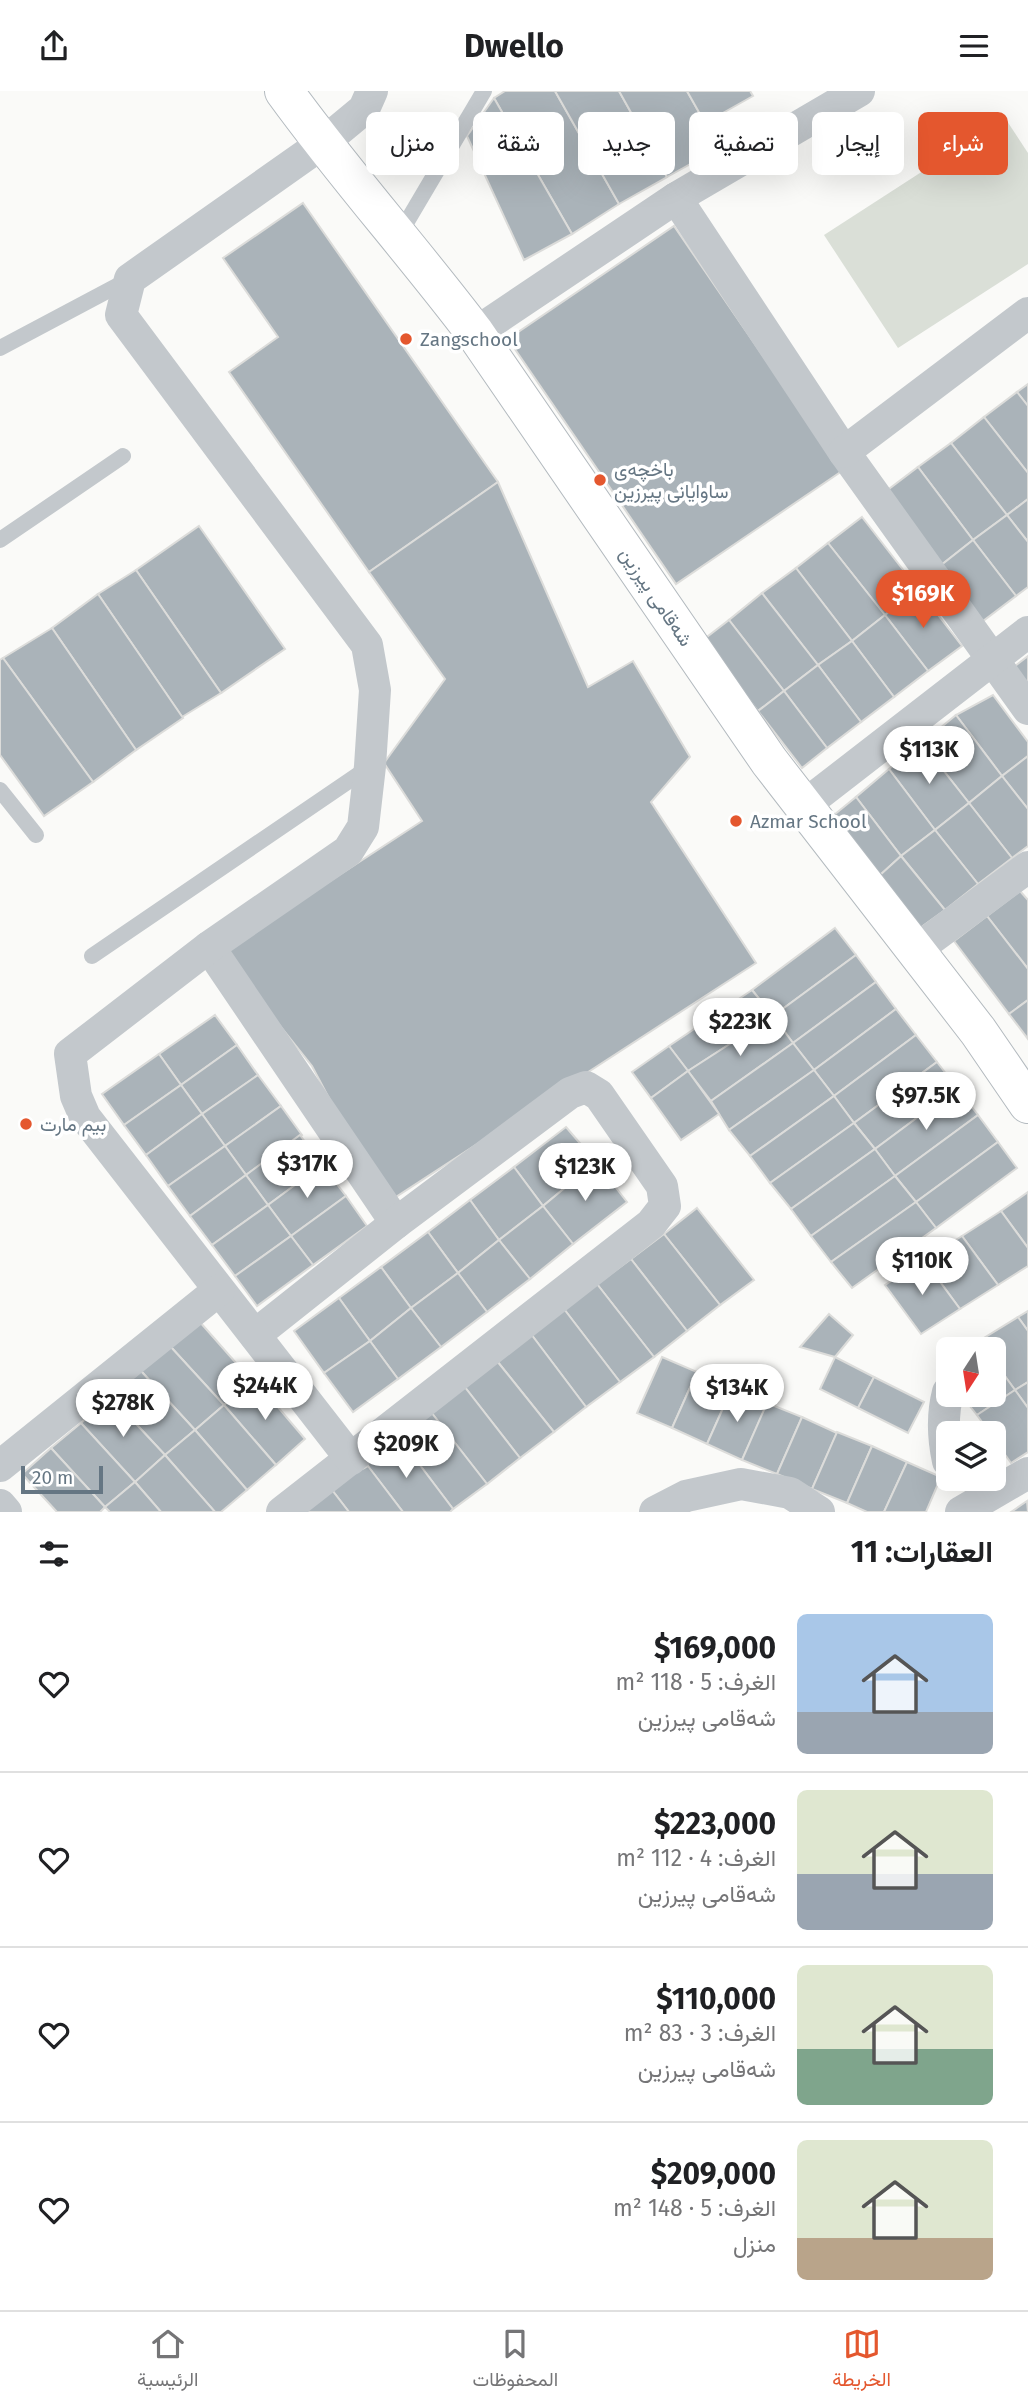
<!DOCTYPE html>
<html lang="ar">
<head>
<meta charset="utf-8">
<style>
	:root { --surface:#fff; --page:#f2f2f2; --text:#202124; --muted:#757577; --line:#e0e0e0; --accent:#e4572e }
	body { margin:0; font-family:"Fira Sans",Vazirmatn,sans-serif; background:var(--page); color:var(--text); direction:rtl; height:100vh; display:flex; flex-direction:column; font-size:26px; white-space:nowrap }
	* { box-sizing:border-box; margin:0 }
	p { font-size:23px; color:var(--muted) }
	.icon { flex:none; width:38px; height:38px; fill:none; stroke:currentColor; stroke-width:2; stroke-linecap:round; stroke-linejoin:round }
	.map { position:relative; height:1421px; overflow:hidden; direction:ltr }
	.sheet { display:flex; flex-direction:column; background:var(--surface); flex:1 }
	.sheet>* { flex:none }
	.guide { position:absolute; left:21px; top:21px; width:987px; height:63px; direction:rtl; display:flex; gap:14px }
	.needle { width:46px; rotate:192deg }
	.buttons { position:absolute; left:936px; top:1246px; display:grid; gap:14px }
	.buttons a { display:grid; place-items:center; width:70px; height:70px; border-radius:10px; background:var(--surface); box-shadow:0 7px 28px #0002; font-size:35px }
	.scale { position:absolute; left:21px; bottom:18px; width:82px; box-sizing:border-box; padding-left:7px; border:4px solid #657683; border-top:0; font-size:19px; line-height:24px; white-space:nowrap; color:#657683; -webkit-text-stroke:5px #fff; paint-order:stroke }
	.price { position:absolute; translate:-50% -60px; padding:0 16px; border-radius:24px; background:#fff; color:#222; font-size:23px; line-height:46px; filter:drop-shadow(0 2px 4px #0008) }
	.price::after { content:''; position:absolute; left:50%; top:42px; width:21px; height:16px; margin-left:-10px; background:inherit; clip-path:polygon(0 0,100% 0,50% 100%) }
	.price.current { background:var(--accent); color:#fff }
	ul { padding:0; list-style:none }
	li { display:flex; align-items:center; gap:21px; height:175px; padding:0 35px }
	li+li { border-top:2px solid var(--line) }
	li span { display:grid; place-items:center; flex:none; width:196px; height:140px; border-radius:10px; color:#555 }
	li>.icon { margin-inline-start:auto }
	span .icon { width:84px; height:84px; fill:#fffc; stroke-width:1 }
	li b { font-size:30px }
	h2 { display:flex; justify-content:space-between; align-items:center; height:84px; padding:0 35px; font-size:30px }
	.tag { padding:0 24px; border-radius:10px; background:var(--surface); box-shadow:0 7px 28px #0002; font-size:24px; line-height:63px }
	.tag.current { background:var(--accent); color:#fff }
	header { display:flex; justify-content:space-between; align-items:center; height:91px; padding:0 35px; background:var(--surface); font-size:32px; font-weight:700 }
	.tab-bar { display:flex; justify-content:space-around; align-items:center; height:98px; border-top:2px solid var(--line); background:var(--surface); font-size:19px; color:var(--muted) }
	.tab-bar a { display:grid; justify-items:center; gap:4px }
	.tab-bar .current { color:var(--accent) }
	.map>svg:first-child { display:block }
</style>
</head>
<body>
<header><svg class="icon" aria-label="menu" viewBox="0 0 24 24"><path d="M4 6h16M4 12h16M4 18h16"/></svg>Dwello<svg class="icon" aria-label="share" viewBox="0 0 24 24"><path d="M12 15V3M7 8l5-5 5 5M5 13v7h14v-7"/></svg></header>
<div class="map">
<svg width="1028" height="1421" viewBox="0 0 1028 1421">
	<rect width="100%" height="100%" fill="#fafaf8"/>
	<!-- green -->
	<path fill="#dadfd7" d="M1005 27 1028 62V173L898 257 824 144Z"/>
	<!-- building -->
	<g fill="#aab3b9" stroke="#dcdcda" stroke-width="2">
		<path d="M505 0H555L619 113 572 143 494 7Z"/>
		<path d="M555 0H619L667 86 619 113Z"/>
		<path d="M619 0H687L719 57 667 86Z"/>
		<path d="M687 0H750L753 5 705 32Z"/>
		<path d="M494 7 572 143 524 169 467 45Z"/>
		<path d="M303 112 498 391 369 481 229 281 278 246 223 167Z"/>
		<path d="M674 135 842 380 676 493 508 248Z"/>
		<path d="M1028 293V315L1017 301Z"/>
		<path d="M1017 301 1028 315V382L984 326Z"/>
		<path d="M984 326 1028 382V408L1007 424 951 352Z"/>
		<path d="M951 352 1007 424 973 449 918 376Z"/>
		<path d="M918 376 973 449 940 475 885 401Z"/>
		<path d="M498 391 588 596 633 570 690 666 651 711 756 872 385 1113 312 975 221 861 422 730 384 672 445 588 369 481Z"/>
		<path d="M1028 408V451L1007 424Z"/>
		<path d="M1007 424 1028 451V496L1016 505 973 449Z"/>
		<path d="M862 426 918 498 885 524 828 452Z"/>
		<path d="M199 435 285 558 221 602 136 479Z"/>
		<path d="M973 449 1016 505 983 530 940 475Z"/>
		<path d="M828 452 885 524 852 550 796 477Z"/>
		<path d="M796 477 852 550 818 574 762 502Z"/>
		<path d="M136 479 221 602 182 626 98 503Z"/>
		<path d="M918 498 962 555 928 580 885 524Z"/>
		<path d="M762 502 818 574 784 600 729 529Z"/>
		<path d="M98 503 183 627 136 659 52 537Z"/>
		<path d="M885 524 928 580 894 606 852 550Z"/>
		<path d="M729 529 784 600 758 620 703 549Z"/>
		<path d="M52 537 136 659 93 691 3 567Z"/>
		<path d="M852 550 894 606 861 631 818 574Z"/>
		<path d="M1028 565V601L1011 578Z"/>
		<path d="M3 567 93 691 44 725 0 664V569Z"/>
		<path d="M818 574 861 631 827 657 784 600Z"/>
		<path d="M784 600 827 657 802 677 758 620Z"/>
		<path d="M993 604 1028 651V665L1002 685 956 624Z"/>
		<path d="M956 624 1002 685 969 712 922 652Z"/>
		<path d="M922 652 969 712 935 739 889 678Z"/>
		<path d="M1028 665V718L1002 685Z"/>
		<path d="M889 678 935 739 901 765 856 706Z"/>
		<path d="M1002 685 1028 718V755L1012 767 969 712Z"/>
		<path d="M856 706 901 765 879 785 829 728Z"/>
		<path d="M969 712 1012 767 978 793 935 739Z"/>
		<path d="M935 739 978 793 945 819 901 765Z"/>
		<path d="M901 765 945 819 920 837 879 785Z"/>
		<path d="M1020 800 1028 809V878L987 825Z"/>
		<path d="M987 825 1028 878V909L1009 923 954 850Z"/>
		<path d="M835 837 856 864 773 925 752 899Z"/>
		<path d="M856 864 876 891 793 952 773 925Z"/>
		<path d="M876 891 896 918 814 979 793 952Z"/>
		<path d="M752 899 773 925 688 980 669 955Z"/>
		<path d="M1028 909V948L1009 923Z"/>
		<path d="M896 918 916 944 834 1005 814 979Z"/>
		<path d="M215 924 237 954 181 994 159 963Z"/>
		<path d="M773 925 793 952 711 1010 688 980Z"/>
		<path d="M916 944 937 971 854 1032 834 1005Z"/>
		<path d="M793 952 814 979 729 1039 711 1010Z"/>
		<path d="M237 954 258 984 202 1023 181 994Z"/>
		<path d="M669 955 688 980 651 1007 632 981Z"/>
		<path d="M159 963 181 994 124 1034 102 1003Z"/>
		<path d="M937 971 957 997 875 1058 854 1032Z"/>
		<path d="M814 979 834 1005 750 1065 729 1039Z"/>
		<path d="M688 980 719 1023 681 1049 651 1007Z"/>
		<path d="M258 984 281 1015 225 1055 202 1023Z"/>
		<path d="M181 994 202 1023 146 1064 124 1034Z"/>
		<path d="M957 997 978 1024 895 1085 875 1058Z"/>
		<path d="M834 1005 854 1032 770 1092 750 1065Z"/>
		<path d="M281 1015 302 1044 246 1084 225 1055Z"/>
		<path d="M202 1023 225 1055 168 1095 146 1064Z"/>
		<path d="M978 1024 998 1051 916 1111 895 1085Z"/>
		<path d="M854 1032 875 1058 791 1118 770 1092Z"/>
		<path d="M566 1036 596 1071 543 1115 514 1076Z"/>
		<path d="M300 1044 322 1074 268 1114 246 1084Z"/>
		<path d="M998 1051 1017 1077 936 1137 916 1111Z"/>
		<path d="M225 1055 246 1084 190 1125 168 1095Z"/>
		<path d="M875 1058 895 1085 811 1145 791 1118Z"/>
		<path d="M596 1071 627 1111 573 1153 543 1115Z"/>
		<path d="M322 1074 346 1105 291 1145 268 1114Z"/>
		<path d="M514 1076 543 1115 499 1149 470 1109Z"/>
		<path d="M246 1084 268 1114 212 1154 190 1125Z"/>
		<path d="M895 1085 916 1111 831 1171 811 1145Z"/>
		<path d="M1028 1101V1157L1001 1120Z"/>
		<path d="M346 1105 367 1135 313 1174 291 1145Z"/>
		<path d="M470 1109 499 1149 458 1182 428 1141Z"/>
		<path d="M916 1111 936 1137 852 1197 831 1171Z"/>
		<path d="M268 1114 291 1145 235 1185 212 1154Z"/>
		<path d="M543 1115 573 1153 530 1188 499 1149Z"/>
		<path d="M697 1117 754 1189 720 1214 664 1143Z"/>
		<path d="M1001 1120 1028 1157V1175L998 1194 962 1145Z"/>
		<path d="M428 1141 458 1182 411 1217 381 1176Z"/>
		<path d="M664 1143 720 1214 687 1240 631 1168Z"/>
		<path d="M291 1145 313 1174 257 1215 235 1185Z"/>
		<path d="M962 1145 998 1194 960 1218 924 1169Z"/>
		<path d="M499 1149 530 1188 487 1221 458 1182Z"/>
		<path d="M631 1168 687 1240 654 1266 597 1193Z"/>
		<path d="M924 1169 960 1218 921 1243 885 1194Z"/>
		<path d="M381 1176 411 1217 370 1250 339 1207Z"/>
		<path d="M458 1182 487 1221 441 1256 411 1217Z"/>
		<path d="M597 1193 654 1266 620 1291 564 1218Z"/>
		<path d="M339 1207 370 1250 324 1282 294 1240Z"/>
		<path d="M411 1217 441 1256 398 1288 370 1250Z"/>
		<path d="M564 1218 620 1291 586 1316 531 1243Z"/>
		<path d="M1028 1220V1240L1018 1226Z"/>
		<path d="M829 1223 853 1244 835 1266 800 1256Z"/>
		<path d="M1018 1226 1028 1240V1291L1015 1299 994 1270V1258H985L979 1250Z"/>
		<path d="M199 1230 251 1289 224 1314 170 1255Z"/>
		<path d="M531 1243 586 1316 554 1341 497 1270Z"/>
		<path d="M370 1250 398 1288 353 1321 324 1282Z"/>
		<path d="M170 1255 224 1314 195 1339 141 1280Z"/>
		<path d="M662 1266 697 1281 672 1337 637 1322Z"/>
		<path d="M835 1266 874 1286 858 1317 820 1298Z"/>
		<path d="M497 1270 554 1341 520 1367 464 1295Z"/>
		<path d="M994 1270 1015 1299 977 1324 961 1304H994Z"/>
		<path d="M141 1280 195 1339 165 1364 111 1306Z"/>
		<path d="M697 1281 732 1297 707 1353 672 1337Z"/>
		<path d="M874 1286 924 1311 908 1342 858 1317Z"/>
		<path d="M254 1288 305 1348 276 1374 224 1314Z"/>
		<path d="M1028 1291V1317L1015 1299Z"/>
		<path d="M464 1295 520 1367 487 1393 431 1321Z"/>
		<path d="M732 1297 767 1313 742 1369 707 1353Z"/>
		<path d="M1015 1299 1028 1317V1361L1011 1372 994 1348V1342H990L977 1324Z"/>
		<path d="M111 1306 165 1364 135 1391 81 1332Z"/>
		<path d="M767 1312 802 1326 777 1383 742 1369Z"/>
		<path d="M224 1314 276 1374 247 1399 195 1339Z"/>
		<path d="M431 1321 487 1393 453 1418 398 1345Z"/>
		<path d="M802 1326 837 1342 812 1398 777 1383Z"/>
		<path d="M81 1332 135 1391 105 1416 51 1357Z"/>
		<path d="M195 1339 247 1399 221 1421H215L165 1364Z"/>
		<path d="M837 1341 872 1355 847 1412 812 1398Z"/>
		<path d="M398 1345 453 1418 450 1421H403L364 1370Z"/>
		<path d="M872 1355 907 1371 884 1421H867L847 1412Z"/>
		<path d="M51 1357 105 1416 100 1421H57L22 1383Z"/>
		<path d="M165 1364 215 1421H161L135 1391Z"/>
		<path d="M907 1371 941 1386 926 1421H884Z"/>
		<path d="M368 1375 403 1421H349L329 1395Z"/>
		<path d="M135 1391 161 1421H110L105 1416Z"/>
		<path d="M329 1395 349 1421H297Z"/>
		<path d="M1027 1410 1028 1421H1011Z"/>
	</g>
	<g fill="none" stroke-linecap="round" stroke-linejoin="round">
		<!-- secondary casing -->
		<g stroke="#b3babf" stroke-width="40">
			<path id="secondary" d="M284 0C344 83 413 160 475 242L769 670 978 940 1028 1013"/>
		</g>
		<!-- lane -->
		<g stroke="#c3c8cc" stroke-width="16">
			<path d="M399 144 484 0"/>
			<path d="M0 257 128 189"/>
			<path d="M0 449 123 365"/>
			<path d="M0 699 36 744"/>
			<path d="M92 865 368 677"/>
		</g>
		<!-- street -->
		<g stroke="#c3c8cc" stroke-width="32">
			<path d="M676 107 844 361 1028 618"/>
			<path d="M475 242 676 107 859 0"/>
			<path d="M844 361 1028 222"/>
			<path d="M802 716 1028 541"/>
			<path d="M209 856 396 1132"/>
			<path d="M916 859 1028 776"/>
			<path d="M255 1244 396 1132 570 1002 586 996 599 1004 662 1095 665 1115 651 1133 282 1421"/>
			<path d="M948 1301C942 1324 943 1347 948 1370"/>
			<path d="M351 1368 85 1026 76 1005 70 963 209 856 348 760 363 736 370 675 375 599 367 554 121 224 130 188 323 52 364 18 372 0"/>
			<path d="M0 1375 219 1199"/>
			<path d="M0 1414 6 1421"/>
			<path d="M655 1421 686 1405 741 1393 790 1402 819 1421"/>
			<path d="M961 1421 1028 1382"/>
		</g>
		<!-- secondary -->
		<use href="#secondary" stroke="#fff" stroke-width="38"/>
	</g>
	<!-- markers -->
	<g fill="#e4572e" stroke="#fff" stroke-width="2.5">
		<circle cx="406" cy="248" r="7"/>
		<circle cx="600" cy="389" r="7"/>
		<circle cx="736" cy="730" r="7"/>
		<circle cx="26" cy="1033" r="7"/>
	</g>
	<g text-anchor="middle" dominant-baseline="central" stroke-width="7" stroke-linejoin="round" paint-order="stroke">
		<!-- poi labels -->
		<g font-size="19" fill="#657683" stroke="#fff" text-anchor="start">
			<text x="420" y="248">Zangschool</text>
			<text x="614" y="378">باخچەی<tspan x="614" dy="22">ساوایانی پیرزین</tspan></text>
			<text x="750" y="730">Azmar School</text>
			<text x="40" y="1033">بیم مارت</text>
		</g>
		<!-- street labels -->
		<g font-size="19" fill="#657683" stroke="#fff">
			<text transform="translate(656 506) rotate(56)">شەقامی پیرزین</text>
		</g>
	</g>
</svg>
<div class="buttons">
<a><svg class="needle" viewBox="-14 -14 28 28"><path d="M0-13l5 13h-10z" fill="#e53935"/><path d="M0 13l5-13h-10z" fill="#757577"/></svg></a>
<a><svg class="icon" aria-label="layers" viewBox="0 0 24 24"><path d="M12 4l9 5-9 5-9-5zM3 14l9 5 9-5"/></svg></a>
</div>
<div class="scale">20 m</div>
<b class="price current" style="left:923px;top:539px">$169K</b>
<b class="price" style="left:929px;top:695px">$113K</b>
<b class="price" style="left:740px;top:967px">$223K</b>
<b class="price" style="left:926px;top:1041px">$97.5K</b>
<b class="price" style="left:307px;top:1109px">$317K</b>
<b class="price" style="left:585px;top:1112px">$123K</b>
<b class="price" style="left:922px;top:1206px">$110K</b>
<b class="price" style="left:265px;top:1331px">$244K</b>
<b class="price" style="left:737px;top:1333px">$134K</b>
<b class="price" style="left:123px;top:1348px">$278K</b>
<b class="price" style="left:406px;top:1389px">$209K</b>
<div class="guide">
<a class="tag current">شراء</a>
<a class="tag">إيجار</a>
<a class="tag">تصفية</a>
<a class="tag">جديد</a>
<a class="tag">شقة</a>
<a class="tag">منزل</a>
</div>
</div>
<section class="sheet">
<h2>العقارات: 11<svg class="icon" aria-label="filters" viewBox="0 0 24 24"><path d="M4 7h16M4 17h16"/><circle cx="9" cy="7" r="2"/><circle cx="15" cy="17" r="2"/></svg></h2>
<ul>
<li><span style="background:linear-gradient(#a9c7e8 70%,#9aa5b1 0)"><svg class="icon" aria-label="home" viewBox="0 0 24 24"><path d="M3 11l9-7 9 7M6 9v11h12V9"/></svg></span><div><b>$169,000</b><p>الغرف: 5 · 118 m²</p><p>شەقامی پیرزین</p></div><svg class="icon" aria-label="heart" viewBox="0 0 24 24"><path d="M12 20l-8-8c-3-5 5-10 8-4 3-6 11-1 8 4z"/></svg></li>
<li><span style="background:linear-gradient(#dfe7d0 60%,#9aa5b1 0)"><svg class="icon" aria-label="home" viewBox="0 0 24 24"><path d="M3 11l9-7 9 7M6 9v11h12V9"/></svg></span><div><b>$223,000</b><p>الغرف: 4 · 112 m²</p><p>شەقامی پیرزین</p></div><svg class="icon" aria-label="heart" viewBox="0 0 24 24"><path d="M12 20l-8-8c-3-5 5-10 8-4 3-6 11-1 8 4z"/></svg></li>
<li><span style="background:linear-gradient(#dfe7d0 60%,#7fa58c 0)"><svg class="icon" aria-label="home" viewBox="0 0 24 24"><path d="M3 11l9-7 9 7M6 9v11h12V9"/></svg></span><div><b>$110,000</b><p>الغرف: 3 · 83 m²</p><p>شەقامی پیرزین</p></div><svg class="icon" aria-label="heart" viewBox="0 0 24 24"><path d="M12 20l-8-8c-3-5 5-10 8-4 3-6 11-1 8 4z"/></svg></li>
<li><span style="background:linear-gradient(#dfe7d0 70%,#b9a48a 0)"><svg class="icon" aria-label="home" viewBox="0 0 24 24"><path d="M3 11l9-7 9 7M6 9v11h12V9"/></svg></span><div><b>$209,000</b><p>الغرف: 5 · 148 m²</p><p>منزل</p></div><svg class="icon" aria-label="heart" viewBox="0 0 24 24"><path d="M12 20l-8-8c-3-5 5-10 8-4 3-6 11-1 8 4z"/></svg></li>
</ul>
</section>
<nav class="tab-bar">
<a class="current"><svg class="icon" aria-label="map" viewBox="0 0 24 24"><path d="M3 6l6-2 6 2 6-2v14l-6 2-6-2-6 2zM9 4v14M15 6v14"/></svg>الخريطة</a>
<a><svg class="icon" aria-label="saved" viewBox="0 0 24 24"><path d="M7 4h10v16l-5-4-5 4z"/></svg>المحفوظات</a>
<a><svg class="icon" aria-label="home" viewBox="0 0 24 24"><path d="M3 11l9-7 9 7M6 9v11h12V9"/></svg>الرئيسية</a>
</nav>
</body>
</html>
